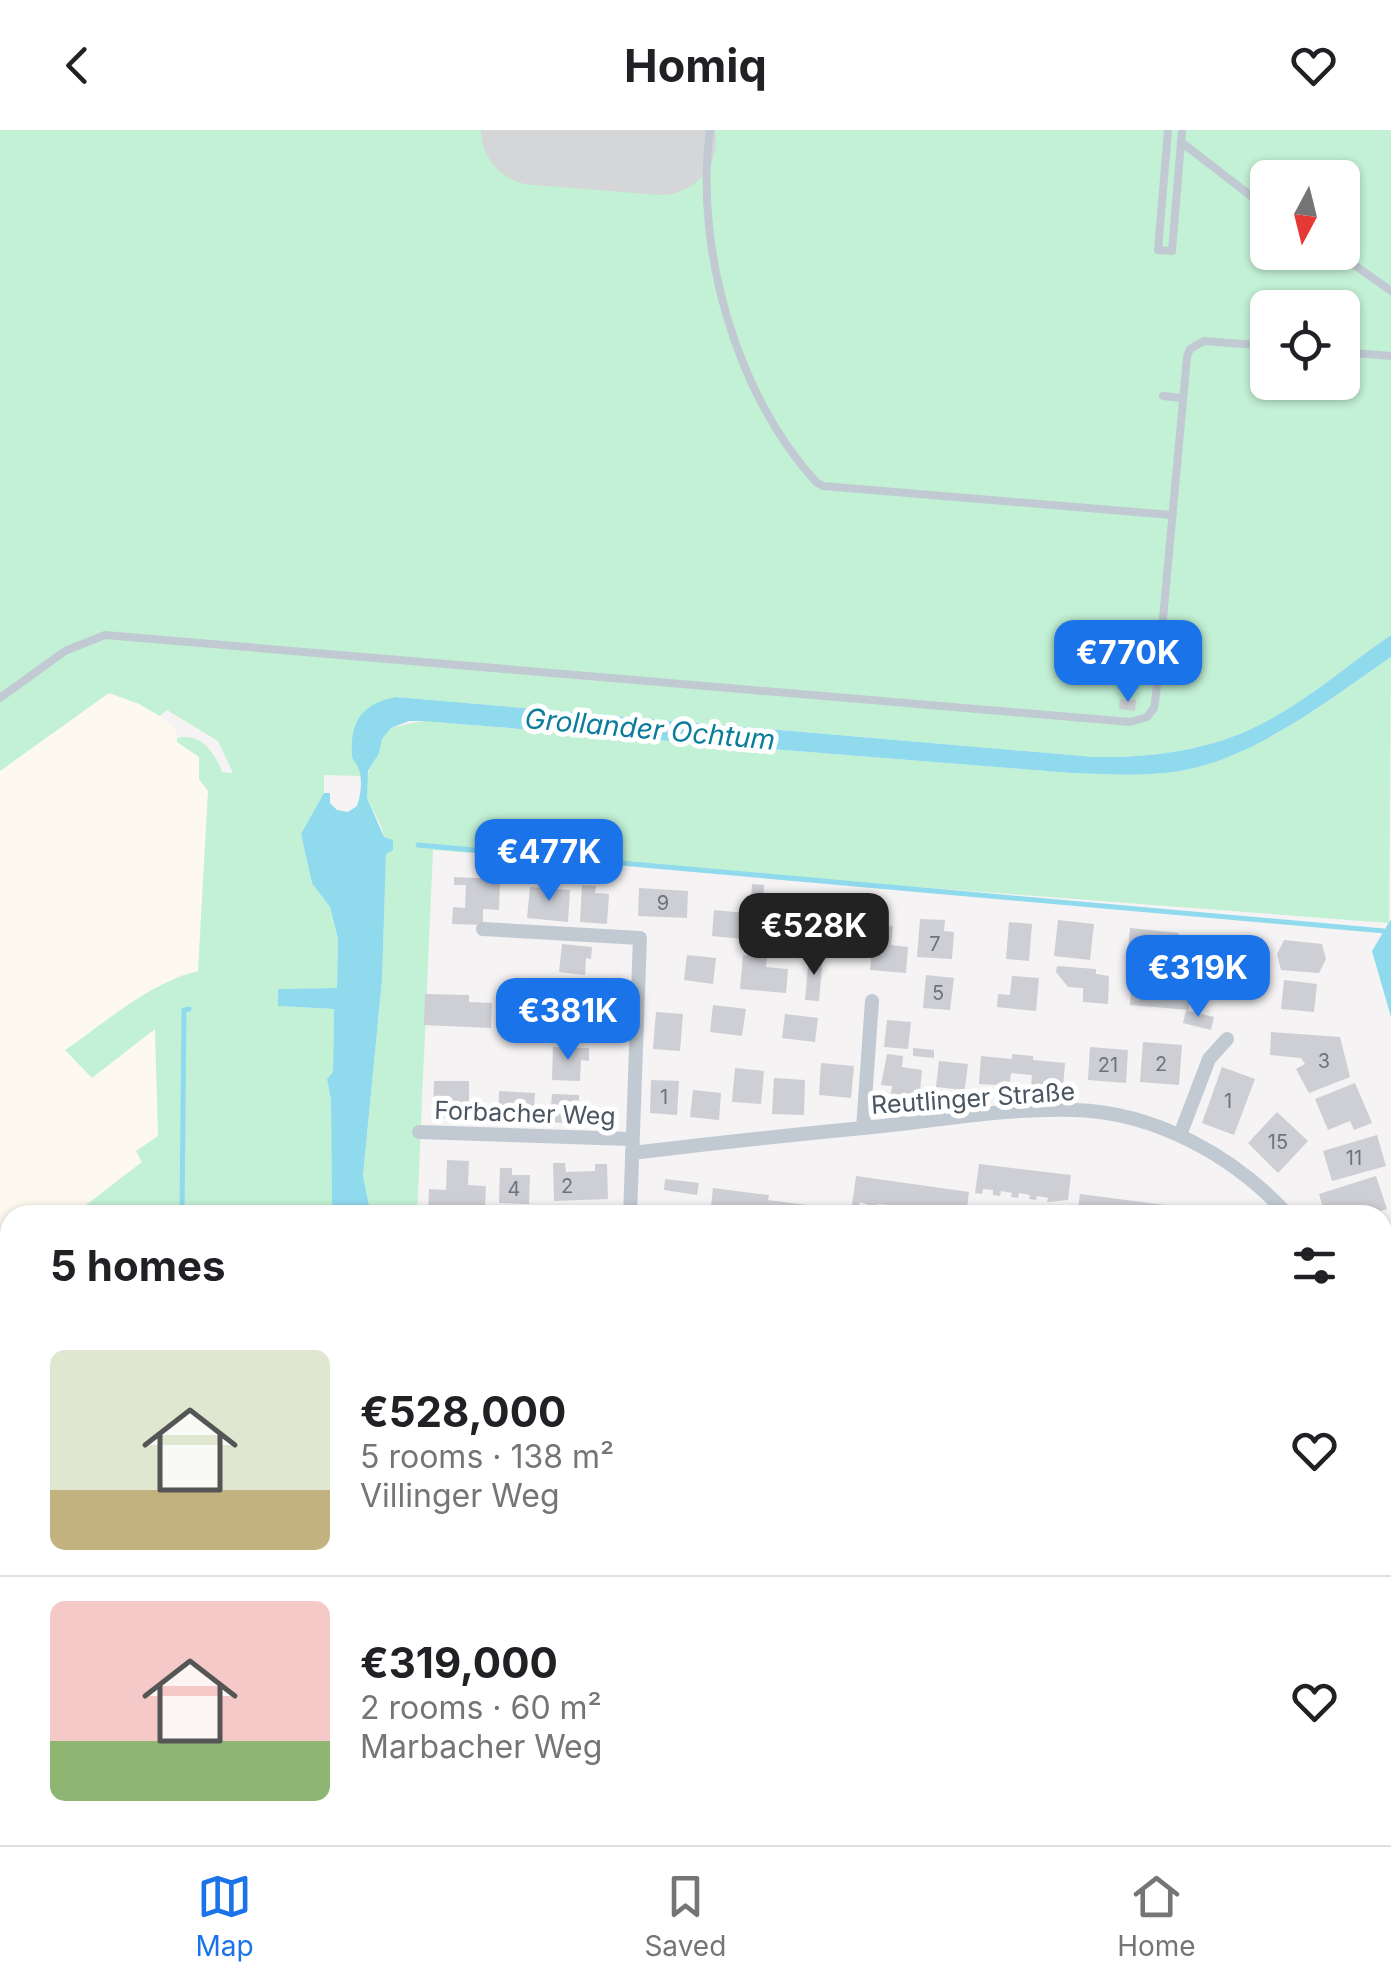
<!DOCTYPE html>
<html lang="en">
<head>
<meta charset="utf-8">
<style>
	:root { --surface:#fff; --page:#f2f2f2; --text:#202124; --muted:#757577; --line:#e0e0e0; --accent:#1a73e8 }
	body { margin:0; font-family:Inter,sans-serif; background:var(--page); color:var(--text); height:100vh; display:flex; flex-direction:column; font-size:38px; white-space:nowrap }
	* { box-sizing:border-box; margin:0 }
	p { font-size:32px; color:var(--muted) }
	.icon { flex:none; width:55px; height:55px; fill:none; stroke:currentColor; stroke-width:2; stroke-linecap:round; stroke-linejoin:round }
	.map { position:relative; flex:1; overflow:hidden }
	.drawer { position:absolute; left:0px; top:1075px; width:1392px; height:640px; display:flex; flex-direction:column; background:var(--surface); border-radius:30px 30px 0 0; box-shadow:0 2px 8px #0004 }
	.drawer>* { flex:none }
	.needle { width:65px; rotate:187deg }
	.controls { position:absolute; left:1250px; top:30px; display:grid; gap:20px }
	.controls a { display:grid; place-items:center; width:110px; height:110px; border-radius:15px; background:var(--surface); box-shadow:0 2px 8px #0004; font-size:50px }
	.price { position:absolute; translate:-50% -85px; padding:0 22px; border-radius:20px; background:var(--accent); color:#fff; font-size:32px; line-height:65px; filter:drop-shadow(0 2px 5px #0008) }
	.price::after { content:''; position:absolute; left:50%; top:60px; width:30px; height:22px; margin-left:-15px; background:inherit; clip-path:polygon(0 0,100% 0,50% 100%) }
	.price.current { background:#222; color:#fff }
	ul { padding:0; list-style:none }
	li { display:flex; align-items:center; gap:30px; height:250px; padding:0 50px }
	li+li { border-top:2px solid var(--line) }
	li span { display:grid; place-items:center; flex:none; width:280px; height:200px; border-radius:15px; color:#555 }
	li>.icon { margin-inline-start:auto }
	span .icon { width:120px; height:120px; fill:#fffc; stroke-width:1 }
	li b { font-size:42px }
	h2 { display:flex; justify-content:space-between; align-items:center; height:120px; padding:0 50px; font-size:42px }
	header { display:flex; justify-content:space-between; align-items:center; height:130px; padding:0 50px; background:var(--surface); font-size:45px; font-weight:700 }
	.menu { display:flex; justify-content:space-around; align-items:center; height:140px; border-top:2px solid var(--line); background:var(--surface); font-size:28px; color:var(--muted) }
	.menu a { display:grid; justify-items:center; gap:5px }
	.menu .current { color:var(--accent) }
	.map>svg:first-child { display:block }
</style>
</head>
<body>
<header><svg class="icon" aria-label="back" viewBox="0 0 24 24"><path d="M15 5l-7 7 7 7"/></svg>Homiq<svg class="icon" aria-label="heart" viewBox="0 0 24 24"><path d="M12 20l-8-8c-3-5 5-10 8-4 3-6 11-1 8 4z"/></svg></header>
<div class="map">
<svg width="1391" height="1715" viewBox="0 0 1391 1715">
	<rect width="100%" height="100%" fill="#f5f3f3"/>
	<!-- commercial -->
	<g fill="#fdf9ef">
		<path d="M109 563 139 574 160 586 176 599 177 612 199 627V649L208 661 198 842 177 846 155 898 158 1006 136 1021 142 1032 73 1085H10V1133L0 1140V641Z"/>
		<path d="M10 1177V1561L0 1568V1184Z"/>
	</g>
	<!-- green -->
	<g fill="#c3f1d5" fill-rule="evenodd">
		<path d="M0 0H1391V505C1351 532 1312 567 1269 590 1215 620 1154 628 1094 627L396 567 360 646 324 645V667L301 704 312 752 330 777 338 810 337 858 279 859V876L334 879 333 942 327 949 331 970 332 1085H73L142 1032 136 1021 158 1006 155 899 92 948 65 920C106 892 149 853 198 841L208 661 199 649V627L177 612V608C200 602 215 622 222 642L233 643 218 611 167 580 160 586 139 574 109 563 0 641ZM1268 48H1342V122H1268ZM1268 178H1342V252H1268Z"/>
		<path d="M1391 527 1389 793 433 720 417 1085H371L363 1047 382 850 386 723 382 698 367 668V646L382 609 391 598 422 591 1071 643C1108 644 1144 647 1180 641 1255 628 1330 570 1391 527Z"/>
		<path d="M10 1133V1177L0 1184V1162L7 1156 0 1140Z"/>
		<path d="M10 1561V1705H348L349 1715H0V1568Z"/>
		<path d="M1391 1595V1657L1383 1662V1599Z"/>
		<path d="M525 1705H653L635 1715H492L515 1711Z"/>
		<path d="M893 1705H1007L1025 1715H912Z"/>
		<path d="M1191 1705H1306L1288 1715H1173Z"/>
	</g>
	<!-- water -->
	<g fill="#90daee">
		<path d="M1391 505V527C1329 570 1255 628 1180 641 1144 647 1108 644 1071 643L422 591H409L391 598 382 609 379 623 368 641 367 668 384 707 393 710V720L386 724 382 850 363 1046 371 1085H332L331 970 327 949 333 942 334 879 278 876V859L337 858 338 809 330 777 312 753 301 704 324 663H330V673L337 680 348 682 357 676C361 665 363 648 358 637 354 629 352 631 352 623 350 589 365 573 396 567L1094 627C1154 628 1215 620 1269 590 1312 567 1351 532 1391 505Z"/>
		<path d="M1391 789V887L1372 821Z"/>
	</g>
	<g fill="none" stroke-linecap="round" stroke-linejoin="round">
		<!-- stream -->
		<g stroke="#90daee" stroke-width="5">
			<path d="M418 715 1384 801"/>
			<path d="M115 1085 121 1080"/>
			<path d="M182 1085 184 880 189 879"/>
			<path d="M0 1170 10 1162"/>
			<path d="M0 1368 10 1361"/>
			<path d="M0 1591 10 1584"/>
			<path d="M1382 1607 1391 1602"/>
			<path d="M992 1705 1011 1715"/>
			<path d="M530 1715 548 1705"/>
			<path d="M1188 1715 1206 1705"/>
		</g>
		<!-- taxiway -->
		<path stroke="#d5d6d8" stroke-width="45" d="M536 0H538"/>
		<!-- runway -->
		<path stroke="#d5d6d8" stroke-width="110" d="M536 0 661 10"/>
	</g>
	<!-- building -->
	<g fill="#cdcfd5">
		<path d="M1120 569 1136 570 1135 581 1119 579Z"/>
		<path d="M454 747 500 749 499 780 483 779V795L452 794 453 777 465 778 466 755H454Z"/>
		<path d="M752 754 764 755 763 770 751 768Z"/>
		<path d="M582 755 596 756 595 763 609 764 607 794 580 792Z"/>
		<path d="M530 757 570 760 568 792 527 788Z"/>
		<path d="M639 758 688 761 687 788 638 786Z"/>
		<path d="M714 780 746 783 743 809 712 806Z"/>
		<path d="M768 782 809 786 805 820 773 817 774 805 766 804Z"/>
		<path d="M920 789 945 790 944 801 954 802 952 829 917 827Z"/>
		<path d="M1058 790 1094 794 1090 830 1054 826Z"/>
		<path d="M818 792 852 795 850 822 816 820Z"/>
		<path d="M1009 792 1032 794 1029 831 1006 829Z"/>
		<path d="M874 794 893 796 891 815 908 817 906 843 870 840Z"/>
		<path d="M1130 798 1179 803 1176 838 1127 833Z"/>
		<path d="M1247 808 1263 809 1261 829 1245 828Z"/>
		<path d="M1205 810 1240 813 1236 845 1202 842Z"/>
		<path d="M1284 810 1322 814 1326 829 1319 843 1281 840 1277 824Z"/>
		<path d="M562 814 592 817 591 829 586 828 585 845 559 842Z"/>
		<path d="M687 825 716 828 713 854 684 850Z"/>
		<path d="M743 825 767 827 766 837 788 839 786 863 740 859Z"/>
		<path d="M809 825 823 826 819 871 805 870Z"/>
		<path d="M1057 836 1096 839V844L1109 846 1108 874 1083 872V858L1068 857 1056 842Z"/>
		<path d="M926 845 954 848 950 880 923 878Z"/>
		<path d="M1012 846 1039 848 1036 881 997 877 998 864 1010 865Z"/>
		<path d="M1157 848 1191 851 1189 880 1130 875 1131 855 1156 857Z"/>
		<path d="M1284 850 1317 854 1314 882 1281 879Z"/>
		<path d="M1198 851 1237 854 1236 868 1197 865Z"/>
		<path d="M520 861 545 863 542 898 517 896Z"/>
		<path d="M425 864 469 865V872L492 873 491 898 424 895Z"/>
		<path d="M556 866 591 868 589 895 554 893Z"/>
		<path d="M713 875 746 879 742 906 710 902Z"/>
		<path d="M1186 880 1214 887 1211 900 1183 893Z"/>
		<path d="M656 882 683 884 680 921 653 919Z"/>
		<path d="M785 884 818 888 815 912 782 908Z"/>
		<path d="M887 890 911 892 908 919 884 917Z"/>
		<path d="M1271 902 1340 907 1350 947 1309 963 1296 939 1305 934 1301 928 1270 925Z"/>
		<path d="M1143 912 1182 915 1179 955 1140 952Z"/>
		<path d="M553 917 589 918V931L581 930 580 951 552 950Z"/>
		<path d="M1090 917 1128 920 1126 953 1088 950Z"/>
		<path d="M913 918 934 920V928L913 926Z"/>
		<path d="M887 924 903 926 902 937 922 940 919 973 890 970 892 956 881 955Z"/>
		<path d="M1012 924 1033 926V930L1065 933 1063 959 1031 956 1032 945 1011 943 1009 960H998V955L979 954 981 926 1012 929Z"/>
		<path d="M939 931 968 934 964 965 954 964 955 959 936 957Z"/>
		<path d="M821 933 854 936 851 968 819 965Z"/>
		<path d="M1222 937 1255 949 1234 1005 1202 993Z"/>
		<path d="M735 938 764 941 761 974 732 972Z"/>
		<path d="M774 948 805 950 804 985 772 984Z"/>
		<path d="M651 950 679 951 677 985 650 983Z"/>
		<path d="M434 951H469V988H433Z"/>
		<path d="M1355 953 1372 993 1354 1000 1350 991 1328 1000 1315 969Z"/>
		<path d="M693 960 721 963 719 990 690 987Z"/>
		<path d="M499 961 535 963 533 991 498 989Z"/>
		<path d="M552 964 579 965V979H585L584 994 550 992Z"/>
		<path d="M1277 982 1308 1011 1278 1043 1248 1013Z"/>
		<path d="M1377 1005 1386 1036 1332 1051 1323 1021Z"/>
		<path d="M447 1030 469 1031 468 1055 486 1056 485 1076 445 1075V1084H428L429 1059 446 1060Z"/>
		<path d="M553 1033H565L566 1042 595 1041V1034H607L608 1069 554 1071Z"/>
		<path d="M979 1034 1071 1045 1068 1070 1047 1072 1048 1068 1037 1066 1036 1070 1029 1069 1030 1065 1019 1063 1018 1068 1011 1067 1012 1063 1001 1061 1000 1066 993 1065V1060L983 1059 982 1064 975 1063Z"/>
		<path d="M500 1038H512V1045H530L529 1074 499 1073Z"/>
		<path d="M856 1046 969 1062 966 1085 949 1082 941 1085V1082L931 1080 930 1085 915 1078 912 1082H905L906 1077H900L897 1085 891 1084 888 1075 877 1074V1078L860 1072 859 1075H852Z"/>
		<path d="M1376 1046 1387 1079 1366 1085H1325L1319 1064Z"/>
		<path d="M665 1049 699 1053 697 1065 664 1060Z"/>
		<path d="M713 1058 769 1065 768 1070 839 1079 838 1085H710Z"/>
		<path d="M1080 1064 1188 1078 1187 1085H1077Z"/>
		<path d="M650 1078 688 1083V1085H649Z"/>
		<path d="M1382 1100 1391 1118V1127L1382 1131Z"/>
		<path d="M1382 1382 1391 1383V1423L1382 1422Z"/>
		<path d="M1382 1491 1390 1492 1388 1535H1382Z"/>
		<path d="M5 1628 10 1636V1643L4 1647 0 1641V1631Z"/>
		<path d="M29 1705 36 1713 34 1715H15Z"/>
		<path d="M1048 1705H1086L1088 1709 1077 1715H1053Z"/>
	</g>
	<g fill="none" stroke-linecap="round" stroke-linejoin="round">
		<!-- lane -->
		<g stroke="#c1cad2" stroke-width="8">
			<path d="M710 0C694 116 736 265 816 352L823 356 1172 385"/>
			<path d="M1168 0 1158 120 1172 121 1182 0"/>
			<path d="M1181 12 1268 79"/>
			<path d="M1336 122 1391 161"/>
			<path d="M1342 222 1391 226"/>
			<path d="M1163 266 1182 268"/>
			<path d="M0 568 65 521 105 505 1130 592 1147 587 1154 578 1156 565 1187 227 1190 219 1204 211 1268 216"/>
		</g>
		<!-- street -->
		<g stroke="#c1cad2" stroke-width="14">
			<path d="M483 799 640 808 630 1085"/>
			<path d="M863 998 872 871"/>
			<path d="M419 1002 630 1009"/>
			<path d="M1180 1005 1209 929 1227 909"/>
			<path d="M632 1023C716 1013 799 1004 883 996 946 989 1010 978 1074 980 1155 982 1234 1026 1288 1085"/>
			<path d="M1382 1210 1391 1224"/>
			<path d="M1382 1341H1391"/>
			<path d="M1104 1705 1107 1715"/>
			<path d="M1142 1715 1158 1705"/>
		</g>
	</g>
	<g text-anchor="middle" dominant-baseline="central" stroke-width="10" stroke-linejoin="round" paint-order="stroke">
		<!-- number labels -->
		<g font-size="20" fill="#6b747e">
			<text x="663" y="773">9</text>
			<text x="935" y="814">7</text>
			<text x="938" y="863">5</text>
			<text x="1324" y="931">3</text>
			<text x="1161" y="934">2</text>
			<text x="1108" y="935">21</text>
			<text x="664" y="967">1</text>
			<text x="1228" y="971">1</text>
			<text x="1278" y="1012">15</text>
			<text x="1354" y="1028">11</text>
			<text x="567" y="1056">2</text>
			<text x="514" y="1059">4</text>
		</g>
		<!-- street labels -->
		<g font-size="25" fill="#4a5661" stroke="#fff">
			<text transform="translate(973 968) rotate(-4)">Reutlinger Straße</text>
			<text transform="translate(525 983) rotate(2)">Forbacher Weg</text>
		</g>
		<!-- water labels -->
		<g font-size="28" font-style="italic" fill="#0c7c9b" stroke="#fff">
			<text transform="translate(650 599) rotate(5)">Grollander Ochtum</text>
		</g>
	</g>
</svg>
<div class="controls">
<a><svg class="needle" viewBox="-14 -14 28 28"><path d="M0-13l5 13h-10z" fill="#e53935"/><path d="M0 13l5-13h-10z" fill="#757577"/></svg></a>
<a><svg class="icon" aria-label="locate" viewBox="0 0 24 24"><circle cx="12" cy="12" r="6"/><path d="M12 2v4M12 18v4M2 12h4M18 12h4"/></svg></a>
</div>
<b class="price" style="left:1128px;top:575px">€770K</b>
<b class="price" style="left:549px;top:774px">€477K</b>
<b class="price current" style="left:814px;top:848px">€528K</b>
<b class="price" style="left:1198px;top:890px">€319K</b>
<b class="price" style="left:568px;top:933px">€381K</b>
<section class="drawer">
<h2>5 homes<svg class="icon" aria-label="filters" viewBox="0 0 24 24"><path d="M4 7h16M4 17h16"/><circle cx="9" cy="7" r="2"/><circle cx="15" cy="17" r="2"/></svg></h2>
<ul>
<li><span style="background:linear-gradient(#dfe7d0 70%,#c2b280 0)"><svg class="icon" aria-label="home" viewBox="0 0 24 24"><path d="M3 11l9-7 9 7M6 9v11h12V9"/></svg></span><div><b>€528,000</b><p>5 rooms · 138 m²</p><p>Villinger Weg</p></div><svg class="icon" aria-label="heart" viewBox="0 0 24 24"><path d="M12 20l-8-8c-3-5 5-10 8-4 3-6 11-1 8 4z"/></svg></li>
<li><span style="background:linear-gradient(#f6c9c9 70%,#8fb573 0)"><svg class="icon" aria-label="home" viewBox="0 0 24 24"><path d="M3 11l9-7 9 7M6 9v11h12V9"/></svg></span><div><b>€319,000</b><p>2 rooms · 60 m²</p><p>Marbacher Weg</p></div><svg class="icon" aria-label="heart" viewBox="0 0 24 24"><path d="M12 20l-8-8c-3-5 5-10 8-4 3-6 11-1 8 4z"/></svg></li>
</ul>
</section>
</div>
<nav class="menu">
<a class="current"><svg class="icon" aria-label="map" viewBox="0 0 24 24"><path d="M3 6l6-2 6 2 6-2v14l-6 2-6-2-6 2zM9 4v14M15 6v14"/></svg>Map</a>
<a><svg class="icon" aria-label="saved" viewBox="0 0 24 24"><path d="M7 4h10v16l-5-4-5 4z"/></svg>Saved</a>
<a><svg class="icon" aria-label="home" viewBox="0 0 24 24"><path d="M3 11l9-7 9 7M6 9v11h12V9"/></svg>Home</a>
</nav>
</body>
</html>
